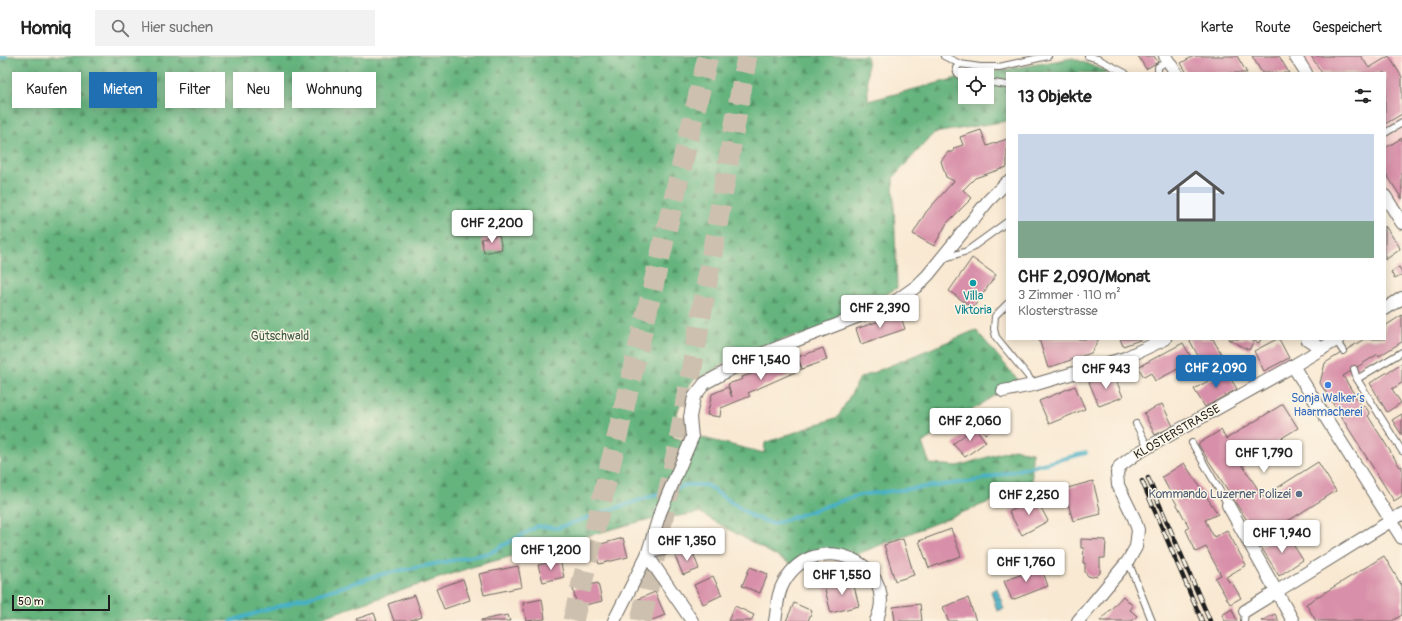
<!DOCTYPE html>
<html lang="de">
<head>
<meta charset="utf-8">
<style>
	:root { --surface:#fff; --page:#f2f2f2; --text:#222; --muted:#767676; --line:#e0e0e0; --accent:#1f6fb2 }
	body { margin:0; font-family:Pangolin,sans-serif; background:var(--page); color:var(--text); height:100vh; display:flex; flex-direction:column; font-size:15px; white-space:nowrap }
	* { box-sizing:border-box; margin:0 }
	p { font-size:13px; color:var(--muted) }
	.icon { flex:none; width:22px; height:22px; fill:none; stroke:currentColor; stroke-width:2; stroke-linecap:round; stroke-linejoin:round }
	.map { position:relative; flex:1; overflow:hidden }
	.drawer { position:absolute; left:1006px; top:16px; width:380px; height:268px; display:flex; flex-direction:column; background:var(--surface); border-radius:0px; box-shadow:0 2px 10px #0003 }
	.drawer>* { flex:none }
	.hud { position:absolute; left:12px; top:16px; width:380px; height:36px; display:flex; gap:8px }
	.buttons { position:absolute; left:958px; top:12px; display:grid; gap:8px }
	.buttons a { display:grid; place-items:center; width:36px; height:36px; border-radius:0px; background:var(--surface); box-shadow:0 2px 10px #0003; font-size:20px }
	.scale { position:absolute; left:12px; bottom:10px; width:98px; box-sizing:border-box; padding-left:4px; border:2px solid #1c1c1c; border-top:0; font-size:11px; line-height:14px; white-space:nowrap; color:#1c1c1c; -webkit-text-stroke:3px #fcf5e5; paint-order:stroke }
	.price { position:absolute; translate:-50% -34px; padding:0 9px; border-radius:4px; background:#fff; color:#222; font-size:13px; line-height:26px; filter:drop-shadow(0 1px 2px #0008) }
	.price::after { content:''; position:absolute; left:50%; top:24px; width:12px; height:9px; margin-left:-6px; background:inherit; clip-path:polygon(0 0,100% 0,50% 100%) }
	.price.current { background:var(--accent); color:#fff }
	ul { padding:0; list-style:none }
	li { display:grid; align-content:center; gap:8px; height:212px; padding:0 12px }
	li span { display:grid; place-items:center; height:124px; border-radius:0px; color:#555 }
	li>.icon { margin-inline-start:auto }
	span .icon { width:72px; height:72px; fill:#fffc; stroke-width:1 }
	li b { font-size:17px }
	h2 { display:flex; justify-content:space-between; align-items:center; height:48px; padding:0 12px; font-size:17px }
	.tag { padding:0 14px; border-radius:0px; background:var(--surface); box-shadow:0 2px 10px #0003; font-size:14px; line-height:36px }
	.tag.current { background:var(--accent); color:#fff }
	header { display:flex; align-items:center; gap:24px; box-sizing:border-box; height:56px; padding:0 20px; background:var(--surface); border-bottom:1px solid var(--line) }
	header strong { font-size:19px }
	nav { display:flex; gap:22px; margin-inline-start:auto; font-size:14px }
	.search { width:280px; height:36px; background:var(--page); display:flex; align-items:center; gap:10px; box-sizing:border-box; padding:0 14px; border-radius:0px; color:var(--muted); font-size:15px }
	.map>svg:first-child { display:block }
</style>
</head>
<body>
<header>
<strong>Homiq</strong>
<div class="search"><svg class="icon" aria-label="search" viewBox="0 0 24 24"><circle cx="10" cy="10" r="6"/><path d="M15 15l6 6"/></svg>Hier suchen</div>
<nav><a>Karte</a><a>Route</a><a>Gespeichert</a></nav>
</header>
<div class="map">
<svg width="1402" height="565" viewBox="0 0 1402 565">
	<defs>
		<pattern id="forest-firs" width="22" height="20" patternUnits="userSpaceOnUse"><rect width="22" height="20" fill="#65b47e"/><path d="M5 1l3.5 6h-7zM16 11l3.5 6h-7z" fill="#529266"/></pattern>
		<pattern id="water-rules" width="6" height="5" patternUnits="userSpaceOnUse"><rect width="6" height="5" fill="#47b0c6"/><path d="M0 2.5h6" fill="none" stroke="#3a8ea0"/></pattern>
	</defs>
	<rect width="100%" height="100%" fill="#fcf5e5"/>
	<filter id="ink" filterUnits="userSpaceOnUse"><feTurbulence type="fractalNoise" baseFrequency=".025" numOctaves="2"/><feDisplacementMap in="SourceGraphic" scale="8" xChannelSelector="R" yChannelSelector="G"/><feConvolveMatrix kernelMatrix="1 2 1 2 8 2 1 2 1" color-interpolation-filters="sRGB"/></filter>
	<filter id="wash" filterUnits="userSpaceOnUse"><feTurbulence type="fractalNoise" baseFrequency=".012" numOctaves="4" result="noise"/><feDisplacementMap in="SourceGraphic" scale="16" xChannelSelector="R" yChannelSelector="G"/><feGaussianBlur stdDeviation="0.9" result="paint"/><feColorMatrix in="noise" values="0 0 0 0 0 0 0 0 0 0 0 0 0 0 0 0 0 1.4 0 .05"/><feComposite in="paint" operator="in"/></filter>
	<g filter="url(#wash)">
		<rect width="100%" height="100%" fill="#f9e9d3"/>
		<!-- built -->
		<path fill="#f7d0cf" d="M1299 0H1402V162L1385 135V17H1309Z"/>
		<!-- forest -->
		<path fill="url(#forest-firs)" stroke="#40684d" d="M0 0H867L868 45 965 20V41H987V19H974L1073 2 1110 17H1007V65L934 77 893 122 897 232 814 278 793 280 736 301 709 317 693 324 684 337 674 366 673 381 686 385 699 381 764 397 765 387 838 361 860 322 976 274 1018 324 922 387 930 408 958 410 1014 393 1032 396V429L850 501 829 498 796 511 700 457 642 465 472 511 311 565H0Z"/>
		<!-- water -->
		<path fill="url(#water-rules)" stroke="#326671" d="M997 532 1004 553 997 555 991 535Z"/>
		<g fill="none" stroke-linecap="round" stroke-linejoin="round">
			<!-- stream -->
			<g stroke="#47b0c6" stroke-width="4">
				<path d="M0 2 6 0"/>
				<path d="M673 433 686 429H706L753 461 773 468 859 439 975 425 1086 397"/>
				<path d="M231 565 383 518 490 497 538 470 557 472 667 435"/>
			</g>
		</g>
		<g id="blocks">
			<!-- building -->
			<g fill="#d88fa9">
				<path d="M1138 0H1154L1158 6 1146 13Z"/>
				<path d="M1194 0H1237L1247 17H1187L1181 7Z"/>
				<path d="M1252 0H1279L1289 17H1262Z"/>
				<path d="M1311 0H1361L1369 12 1389 0 1402 21V58L1385 68V17H1322Z"/>
				<path d="M981 74 987 90 1007 83V111L975 122 963 134 972 142 947 167 934 190 913 178 926 156 954 125 946 121 941 105 948 96H953L954 92 963 89 960 81Z"/>
				<path d="M1402 82V143L1385 116V92Z"/>
				<path d="M1385 170 1399 190 1400 193 1398 195 1385 204Z"/>
				<path d="M499 179 502 193 484 197 481 183Z"/>
				<path d="M972 202 996 219 973 252 949 235Z"/>
				<path d="M1399 211 1402 216V219L1395 223 1391 216Z"/>
				<path d="M900 258 905 273 861 288 856 273Z"/>
				<path d="M1402 259V286L1379 300 1378 298 1343 320 1362 351 1365 350 1370 358 1368 360 1400 411 1402 410V440L1394 445 1320 327 1325 307 1364 283H1385V270Z"/>
				<path d="M1039 283H1097L1098 285 1091 297 1048 312Z"/>
				<path d="M1120 283H1143L1123 290Z"/>
				<path d="M1189 283H1213L1224 303 1205 313Z"/>
				<path d="M1228 283H1261L1259 287 1254 285 1249 294Z"/>
				<path d="M1277 283H1279L1289 302 1264 315 1254 295Z"/>
				<path d="M1183 287 1193 305 1155 325 1151 317 1144 321 1138 311Z"/>
				<path d="M823 292 827 304 802 313 748 337 750 340 721 352 720 361 707 359 712 338 728 331 732 341 728 328 743 323 742 321 757 316 758 318 773 313 796 301 802 313 798 301Z"/>
				<path d="M1402 307V327L1392 333 1401 347 1387 356 1370 327Z"/>
				<path d="M1226 315 1237 333 1205 351 1194 333Z"/>
				<path d="M1104 319 1105 323 1114 319 1123 341 1099 350 1089 326 1099 323 1098 321Z"/>
				<path d="M1075 330 1085 353 1049 368 1039 345Z"/>
				<path d="M1162 348 1173 370 1155 379 1144 357Z"/>
				<path d="M1283 348 1298 372 1241 407 1263 441 1318 406 1336 435 1259 483 1198 388 1221 374 1226 383Z"/>
				<path d="M1402 358V379L1392 364Z"/>
				<path d="M990 362 995 372 985 378 980 368Z"/>
				<path d="M975 371 986 386 965 401 953 388Z"/>
				<path d="M1184 407 1218 458 1205 464 1214 481 1227 474 1246 509 1226 521 1229 526 1231 525 1241 542 1230 548 1215 522 1221 519 1206 491 1196 496 1186 474 1189 471 1162 421Z"/>
				<path d="M1093 425 1101 458 1073 465 1064 433Z"/>
				<path d="M1036 442 1048 465 1022 479 1009 456Z"/>
				<path d="M951 473 961 500 929 512 919 485Z"/>
				<path d="M1285 476 1303 504 1279 520 1261 491Z"/>
				<path d="M623 482 628 501 599 508 594 490Z"/>
				<path d="M903 483 914 519 895 525 884 489Z"/>
				<path d="M1081 483 1106 484 1105 502H1100V517L1097 520 1092 521 1088 520 1085 516V507H1083L1084 492H1081Z"/>
				<path d="M692 494 699 513 683 519 675 500Z"/>
				<path d="M1384 500 1402 530V559L1392 565H1316L1306 548Z"/>
				<path d="M560 504 564 521 543 526 538 509Z"/>
				<path d="M518 510 522 531 484 539 479 518Z"/>
				<path d="M750 511 768 518 760 537 742 530Z"/>
				<path d="M1041 511 1048 530 1012 544 1004 525Z"/>
				<path d="M713 520 722 539 703 548 694 529Z"/>
				<path d="M852 522 859 550 831 557 824 530Z"/>
				<path d="M463 523 470 544 444 553 436 533Z"/>
				<path d="M598 527 602 545 577 551 573 533Z"/>
				<path d="M655 536 665 559 650 565H645L636 544Z"/>
				<path d="M415 539 422 560 408 565H394L388 548Z"/>
				<path d="M1123 540 1133 550 1130 554 1137 560 1132 565H1100Z"/>
				<path d="M968 542 976 565H948L943 551Z"/>
				<path d="M542 543 545 563 526 565 523 547Z"/>
				<path d="M794 547 812 555 808 565H786Z"/>
				<path d="M920 548 922 565H895L893 551Z"/>
				<path d="M735 550 754 559 751 565H728Z"/>
				<path d="M1232 553 1237 565H1225L1222 559Z"/>
				<path d="M374 557 377 565H357L356 563Z"/>
				<path d="M1275 558 1279 565H1261Z"/>
				<path d="M508 559 510 565H481V564Z"/>
			</g>
		</g>
	</g>
	<g filter="url(#ink)">
		<use href="#blocks" fill-opacity="0" stroke="#69645c" stroke-width="1"/>
		<g fill="none" stroke-linecap="round" stroke-linejoin="round">
			<!-- motorway-tunnel -->
			<g stroke="#cdc0ae" stroke-width="21" stroke-dasharray="21 10" stroke-linecap="butt">
				<path d="M573 565 708 0"/>
				<path d="M641 565 678 390 747 0"/>
			</g>
			<!-- service casing -->
			<g stroke="#69645c" stroke-width="8">
				<g id="service">
					<path d="M944 0 960 8"/>
					<path d="M1088 0 1098 3 1125 17"/>
					<path d="M1158 17V11L1168 4"/>
					<path d="M965 23C959 20 957 18 956 12L960 8 980 11H999L1048 0"/>
					<path d="M987 26 1007 29"/>
					<path d="M1385 77 1402 67"/>
					<path d="M945 202 967 195 1007 166"/>
					<path d="M1007 248 995 260 994 273 996 281 1028 320 1033 329"/>
					<path d="M1336 284 1343 295"/>
					<path d="M1354 313 1357 323 1402 395"/>
					<path d="M1357 323 1402 296"/>
					<path d="M1136 368 1148 391"/>
					<path d="M1192 387 1228 449"/>
					<path d="M647 499C662 497 676 495 685 481"/>
					<path d="M1128 505 1152 565"/>
					<path d="M1244 565 1245 555"/>
				</g>
			</g>
			<!-- minor casing -->
			<g stroke="#69645c" stroke-width="14">
				<g id="minor">
					<path d="M1165 0 1176 17"/>
					<path d="M1295 0 1306 17"/>
					<path d="M1385 140 1402 167"/>
					<path d="M1385 253 1402 242"/>
					<path d="M1307 283 1322 293"/>
					<path d="M1293 310 1402 482"/>
					<path d="M1003 335 1033 329 1125 302 1165 283"/>
					<path d="M692 382 690 361 694 341 705 327 751 302 893 247 917 230 928 219 988 145 1007 126"/>
					<path d="M1228 449 1293 565"/>
					<path d="M647 499 692 565"/>
					<path d="M1245 555 1402 458"/>
					<path d="M614 565 647 499 660 457"/>
					<path d="M775 565C778 551 776 540 784 526 816 469 902 509 876 565"/>
					<path d="M1078 565 1128 505 1136 491 1138 474 1134 462 1118 429 1117 417 1120 410 1136 398 1293 310 1338 283"/>
				</g>
			</g>
			<!-- service -->
			<use href="#service" stroke="#fff" stroke-width="6"/>
			<!-- minor -->
			<use href="#minor" stroke="#fff" stroke-width="12"/>
			<!-- rail casing -->
			<g stroke="#1c1c1c" stroke-width="4.5">
				<g id="rail">
					<path d="M1148 422 1210 565"/>
					<path d="M1142 425 1202 565"/>
				</g>
			</g>
			<!-- rail -->
			<use href="#rail" stroke="#fcf5e5" stroke-width="3" stroke-dasharray="9" stroke-linecap="butt"/>
			<!-- minor-bridge casing -->
			<g stroke="#69645c" stroke-width="14" stroke-linecap="butt">
				<path id="minor-bridge" d="M660 457 692 382"/>
			</g>
			<!-- minor-bridge -->
			<use href="#minor-bridge" stroke="#fff" stroke-width="12"/>
		</g>
	</g>
	<!-- markers -->
	<circle fill="#0f9aa8" stroke="#fcf5e5" stroke-width="1.5" cx="973" cy="227" r="4"/>
	<circle fill="#3f7fe0" stroke="#fcf5e5" stroke-width="1.5" cx="1328" cy="329" r="4"/>
	<circle fill="#5c6f8a" stroke="#fcf5e5" stroke-width="1.5" cx="1299" cy="438" r="4"/>
	<g text-anchor="middle" dominant-baseline="central" stroke-width="3" stroke-linejoin="round" paint-order="stroke">
		<!-- culture labels -->
		<g font-size="12" fill="#0d838f" stroke="#fcf5e5">
			<text x="973" y="240">Villa<tspan x="973" dy="14">Viktoria</tspan></text>
		</g>
		<!-- park labels -->
		<g font-size="12" fill="#3e5c46" stroke="#fcf5e5">
			<text x="280" y="280">Gütschwald</text>
		</g>
		<!-- shop labels -->
		<g font-size="12" fill="#366cbe" stroke="#fcf5e5">
			<text x="1328" y="342">Sonja Walker‘s<tspan x="1328" dy="14">Haarmacherei</tspan></text>
		</g>
		<!-- street labels -->
		<g font-size="12" fill="#1c1c1c" stroke="#fcf5e5">
			<text transform="translate(1177 376) rotate(-30)">KLOSTERSTRASSE</text>
		</g>
		<!-- service labels -->
		<g font-size="12" fill="#4e5e75" stroke="#fcf5e5" text-anchor="end">
			<text x="1291" y="438">Kommando Luzerner Polizei</text>
		</g>
	</g>
</svg>
<div class="buttons">
<a><svg class="icon" aria-label="locate" viewBox="0 0 24 24"><circle cx="12" cy="12" r="6"/><path d="M12 2v4M12 18v4M2 12h4M18 12h4"/></svg></a>
</div>
<div class="scale">50 m</div>
<b class="price" style="left:492px;top:188px">CHF 2,200</b>
<b class="price" style="left:880px;top:273px">CHF 2,390</b>
<b class="price" style="left:761px;top:325px">CHF 1,540</b>
<b class="price current" style="left:1216px;top:333px">CHF 2,090</b>
<b class="price" style="left:1106px;top:334px">CHF 943</b>
<b class="price" style="left:970px;top:386px">CHF 2,060</b>
<b class="price" style="left:1264px;top:418px">CHF 1,790</b>
<b class="price" style="left:1029px;top:460px">CHF 2,250</b>
<b class="price" style="left:1282px;top:498px">CHF 1,940</b>
<b class="price" style="left:687px;top:506px">CHF 1,350</b>
<b class="price" style="left:551px;top:515px">CHF 1,200</b>
<b class="price" style="left:1026px;top:527px">CHF 1,760</b>
<b class="price" style="left:842px;top:540px">CHF 1,550</b>
<div class="hud">
<a class="tag">Kaufen</a>
<a class="tag current">Mieten</a>
<a class="tag">Filter</a>
<a class="tag">Neu</a>
<a class="tag">Wohnung</a>
</div>
<section class="drawer">
<h2>13 Objekte<svg class="icon" aria-label="filters" viewBox="0 0 24 24"><path d="M4 7h16M4 17h16"/><circle cx="9" cy="7" r="2"/><circle cx="15" cy="17" r="2"/></svg></h2>
<ul>
<li><span style="background:linear-gradient(#c9d6e8 70%,#7fa58c 0)"><svg class="icon" aria-label="home" viewBox="0 0 24 24"><path d="M3 11l9-7 9 7M6 9v11h12V9"/></svg></span><div><b>CHF 2,090/Monat</b><p>3 Zimmer · 110 m²</p><p>Klosterstrasse</p></div></li>
</ul>
</section>
</div>
</body>
</html>
